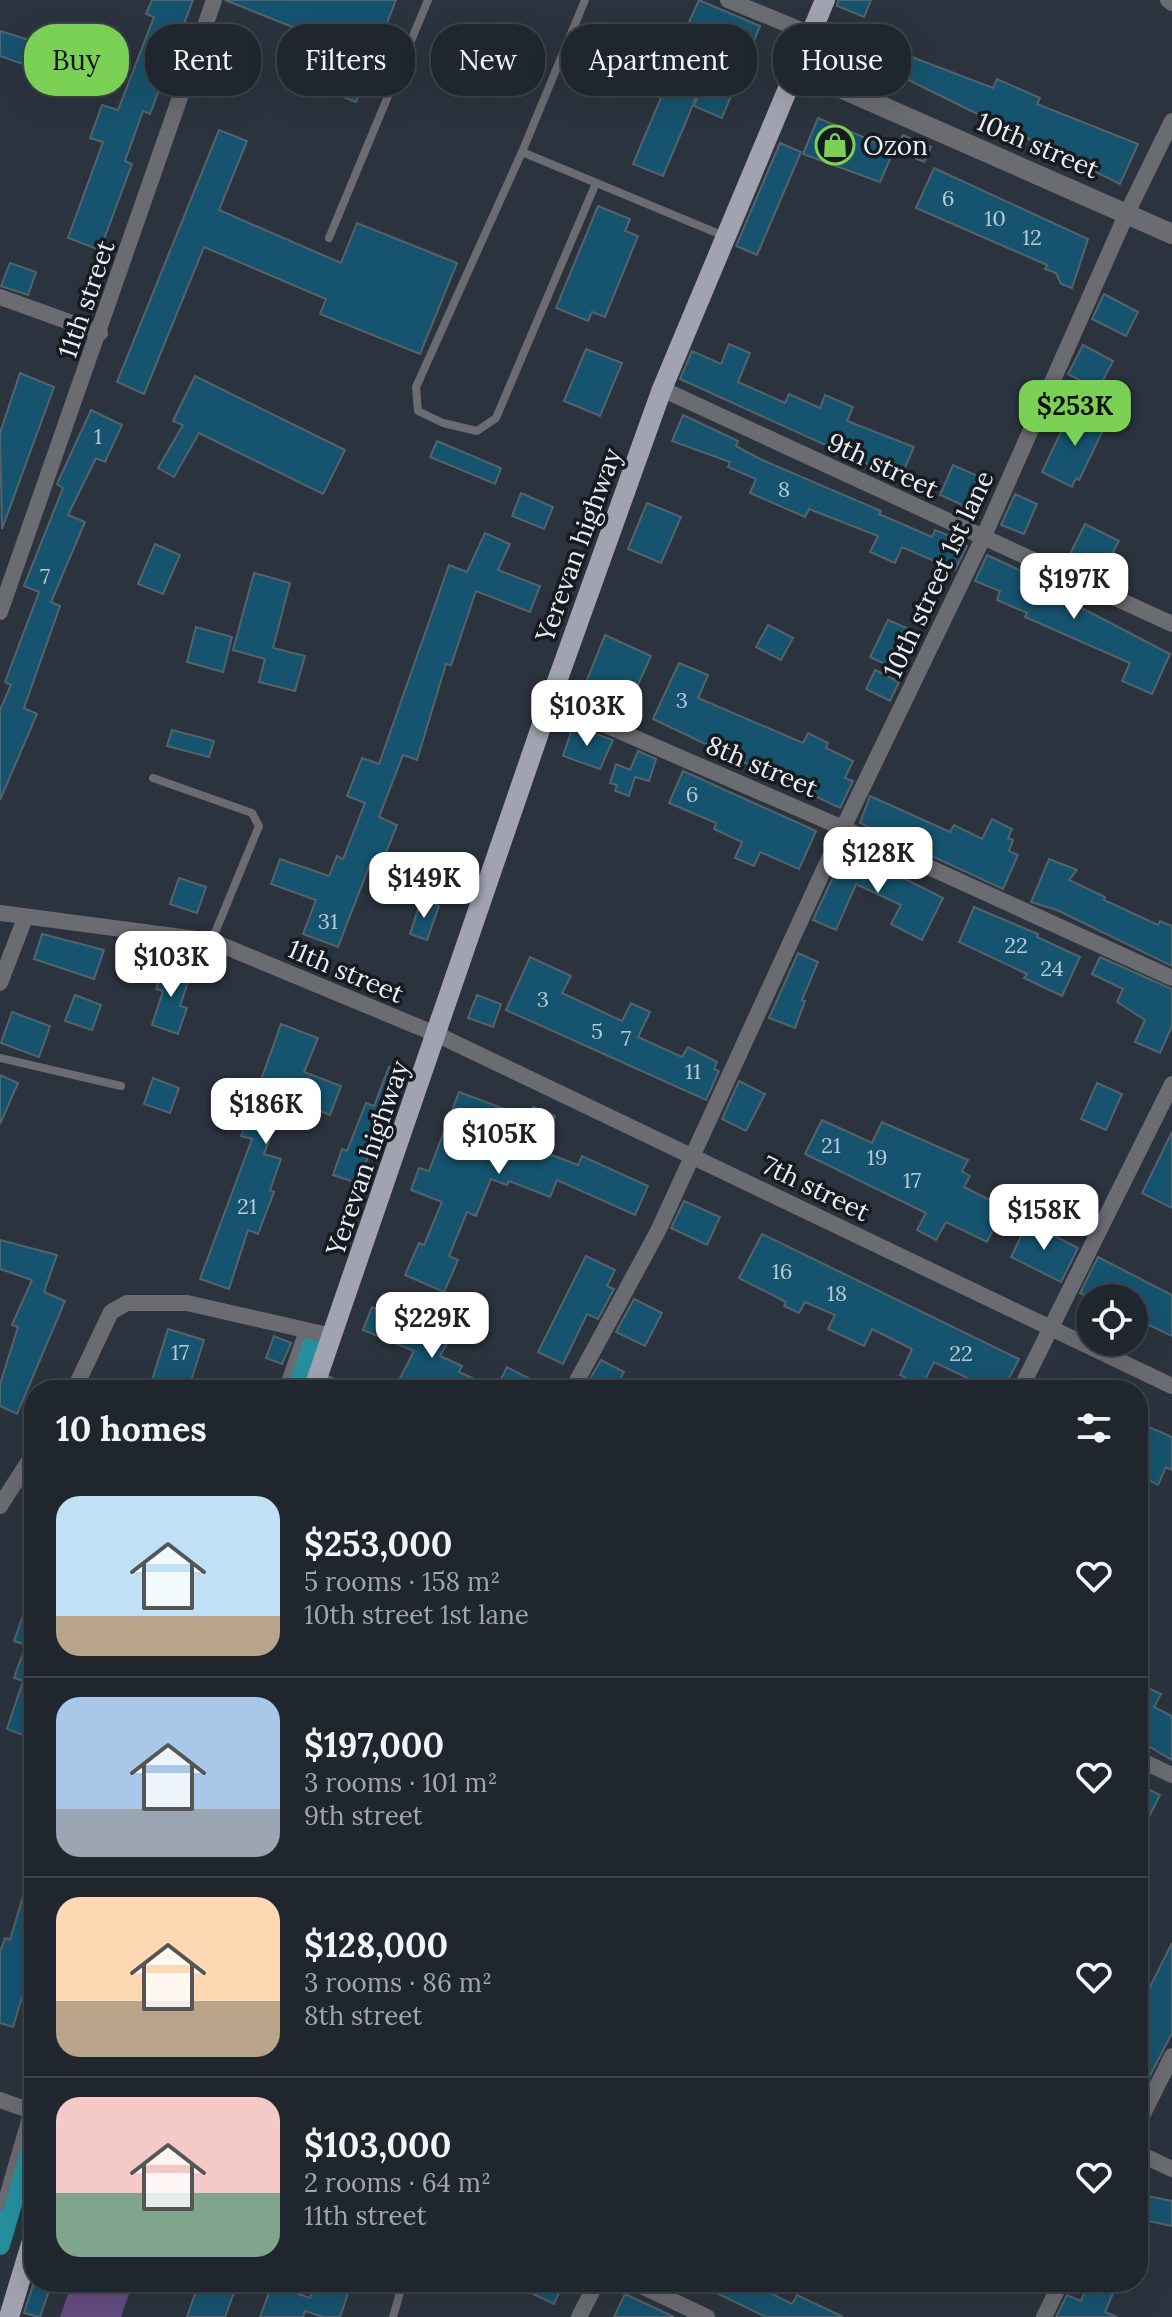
<!DOCTYPE html>
<html lang="en">
<head>
<meta charset="utf-8">
<style>
	:root { --surface:#20262e; --page:#2d323a; --text:#f1f3f6; --muted:#a2a5aa; --line:#3d434a; --accent:#7bd156 }
	body { margin:0; font-family:Lora,serif; background:var(--page); color:var(--text); height:100vh; display:flex; flex-direction:column; font-size:30px; white-space:nowrap }
	* { box-sizing:border-box; margin:0 }
	p { font-size:26px; color:var(--muted) }
	.icon { flex:none; width:44px; height:44px; fill:none; stroke:currentColor; stroke-width:2; stroke-linecap:round; stroke-linejoin:round }
	.map { position:relative; flex:1; overflow:hidden }
	.panel { position:absolute; left:24px; top:1380px; width:1124px; height:912px; display:flex; flex-direction:column; background:var(--surface); border-radius:32px; box-shadow:0 8px 32px #0002,0 0 0 2px var(--line) }
	.panel>* { flex:none }
	.top-card { position:absolute; left:24px; top:24px; width:1124px; height:72px; display:flex; gap:16px }
	.fabs { position:absolute; left:1076px; top:1284px; display:grid; gap:16px }
	.fabs a { display:grid; place-items:center; width:72px; height:72px; border-radius:50%; background:var(--surface); box-shadow:0 8px 32px #0002,0 0 0 2px var(--line); font-size:40px }
	.price { position:absolute; translate:-50% -68px; padding:0 18px; border-radius:16px; background:#fff; color:#222; font-size:26px; line-height:52px; filter:drop-shadow(0 2px 4px #0008) }
	.price::after { content:''; position:absolute; left:50%; top:48px; width:24px; height:18px; margin-left:-12px; background:inherit; clip-path:polygon(0 0,100% 0,50% 100%) }
	.price.current { background:var(--accent); color:#111 }
	ul { padding:0; list-style:none }
	li { display:flex; align-items:center; gap:24px; height:200px; padding:0 32px }
	li+li { border-top:2px solid var(--line) }
	li span { display:grid; place-items:center; flex:none; width:224px; height:160px; border-radius:24px; color:#555 }
	li>.icon { margin-inline-start:auto }
	span .icon { width:96px; height:96px; fill:#fffc; stroke-width:1 }
	li b { font-size:34px }
	h2 { display:flex; justify-content:space-between; align-items:center; height:96px; padding:0 32px; font-size:34px }
	.pill { padding:0 28px; border-radius:32px; background:var(--surface); box-shadow:0 8px 32px #0002,0 0 0 2px var(--line); font-size:28px; line-height:72px }
	.pill.current { background:var(--accent); color:#111 }
	.map>svg:first-child { display:block }
</style>
</head>
<body>
<div class="map">
<svg width="1172" height="2317" viewBox="0 0 1172 2317">
	<rect width="100%" height="100%" fill="#2b333e"/>
	<!-- green -->
	<path fill="#644c82" d="M72 2282H133L121 2317H60Z"/>
	<g fill="none" stroke-linecap="round" stroke-linejoin="round">
		<!-- canal -->
		<g stroke="#26909e" stroke-width="20">
			<path d="M296 1390 312 1341"/>
			<path d="M0 2245 34 2129"/>
		</g>
	</g>
	<!-- building -->
	<g fill="#16536e" stroke="#54636b" stroke-width="2">
		<path d="M152 0H193L150 114 143 111 125 161 132 164 100 250 68 238 103 142 90 138 102 105 118 110 154 17 146 14Z"/>
		<path d="M225 0H396L356 102 303 82 320 38Z"/>
		<path d="M699 0 760 26 722 118 694 106 716 55 681 40Z"/>
		<path d="M838 0H871L864 17 837 6Z"/>
		<path d="M0 31 97 61 87 87 0 56Z"/>
		<path d="M904 54 993 88 997 79 1040 98 1037 104 1138 144 1120 184 896 74Z"/>
		<path d="M668 81 698 93 663 176 633 164Z"/>
		<path d="M818 118 894 150 880 182 803 154Z"/>
		<path d="M219 130 247 141 219 210 341 263 357 223 457 263 420 354 320 314 326 299 204 247 144 394 117 382Z"/>
		<path d="M903 135 931 147 924 162 896 150Z"/>
		<path d="M780 143 801 152 757 255 736 246Z"/>
		<path d="M934 168 1088 239 1072 288 1061 284 1056 273 1045 269 1047 265 916 208Z"/>
		<path d="M598 206 630 219 625 231 638 236 605 317 592 312 588 321 556 308Z"/>
		<path d="M10 263 36 272 28 295 1 286Z"/>
		<path d="M1104 294 1138 312 1126 336 1092 319Z"/>
		<path d="M729 344 750 353 738 382 785 403 789 394 820 408 825 395 853 407 847 421 914 447 900 479 680 379 692 351 721 364Z"/>
		<path d="M1083 345 1113 361 1098 390 1068 374Z"/>
		<path d="M586 349 622 363 600 416 564 401Z"/>
		<path d="M20 373 54 387 2 529 0 433Z"/>
		<path d="M195 376 345 450 323 494 199 433 174 477 158 468 183 425 173 421Z"/>
		<path d="M91 410 122 425 105 462 96 458 68 515 85 522 51 602 60 606 24 708 37 714 0 800V710L11 685 5 682 39 592 24 586 63 488 57 484Z"/>
		<path d="M1090 410 1109 418 1079 480 1076 478 1072 487 1042 472 1067 419 1082 426Z"/>
		<path d="M683 415 738 441 736 446 762 460 881 511 879 514 932 537 935 530 962 541 967 546 955 570 902 547 895 563 870 552 878 536 809 509 805 517 750 493 756 479 728 467 730 462 672 441Z"/>
		<path d="M437 441 501 468 495 484 430 457Z"/>
		<path d="M953 465 982 478 969 508 940 495Z"/>
		<path d="M521 493 553 507 544 529 512 516Z"/>
		<path d="M1015 494 1037 504 1024 534 1001 525Z"/>
		<path d="M647 503 681 517 661 563 628 549Z"/>
		<path d="M1085 524 1119 541 1103 571 1070 554Z"/>
		<path d="M485 533 510 544 498 570 540 586 530 612 476 591 451 665 446 664 417 760 403 755 379 817 397 825 382 863 372 859 338 947 303 934 316 900 271 884 280 859 329 876 337 856 343 859 365 803 347 796 362 758 379 764 449 565 467 572Z"/>
		<path d="M155 544 180 555 163 594 138 584Z"/>
		<path d="M987 555 1075 596 1072 603 1170 654 1152 694 1122 681 1130 663 1025 617 1027 613 997 600 1000 591 975 581Z"/>
		<path d="M254 573 290 583 273 648 305 656 295 691 259 682 265 659 233 650Z"/>
		<path d="M888 620 909 629 891 667 870 657Z"/>
		<path d="M768 625 793 638 781 660 756 647Z"/>
		<path d="M196 627 232 637 223 672 187 662Z"/>
		<path d="M605 635 651 656 627 709 583 690Z"/>
		<path d="M679 663 708 675 698 698 803 743 808 733 828 743 826 748 853 761 845 778 853 781 840 808 653 719Z"/>
		<path d="M875 670 899 682 890 701 866 689Z"/>
		<path d="M573 726 613 740 600 769 563 756Z"/>
		<path d="M172 730 214 741 209 757 167 746Z"/>
		<path d="M638 751 656 759 649 781 635 777 629 796 615 791 617 785 610 783 616 764 630 770Z"/>
		<path d="M683 771 816 831 799 869 760 852 754 866 735 858 742 842 714 829 716 823 669 803Z"/>
		<path d="M870 796 950 832 954 825 982 839 992 819 1012 829 1008 838 1013 840 1009 851 1018 855 1003 889 860 823Z"/>
		<path d="M846 849 943 898 922 940 891 924 901 905 856 884 836 930 813 920Z"/>
		<path d="M1049 859 1077 870 1069 880 1105 897 1104 900 1158 925 1160 921 1172 926V966L1057 910 1031 902Z"/>
		<path d="M179 878 206 887 197 913 170 904Z"/>
		<path d="M421 900 439 906 427 940 410 934Z"/>
		<path d="M974 907 1038 934 1037 937 1080 957 1062 996 1024 978 1027 974 959 942Z"/>
		<path d="M42 934 104 950 94 979 34 959Z"/>
		<path d="M798 953 818 962 802 1000 805 1001 795 1028 769 1018Z"/>
		<path d="M530 957 571 976 562 993 622 1021 631 1003 650 1012 638 1037 682 1057 688 1047 717 1062 714 1069 719 1071 706 1100 506 1010Z"/>
		<path d="M1100 957 1172 989V1026L1160 1053 1135 1042 1145 1020 1117 1002 1123 989 1092 974Z"/>
		<path d="M165 963 191 973 180 1006 187 1008 178 1034 152 1025 163 991 156 989Z"/>
		<path d="M75 995 101 1005 92 1030 65 1021Z"/>
		<path d="M477 995 501 1004 493 1027 468 1018Z"/>
		<path d="M12 1012 50 1026 39 1057 1 1043Z"/>
		<path d="M281 1024 318 1038 304 1072 341 1086 330 1115 293 1101 290 1109 282 1105 264 1154 281 1159 270 1190 274 1192 258 1234 248 1230 229 1289 200 1279 252 1139 241 1136Z"/>
		<path d="M389 1067 404 1072 357 1183 333 1175 342 1149 347 1151 366 1103 374 1106Z"/>
		<path d="M0 1075 18 1083 0 1124Z"/>
		<path d="M153 1078 179 1088 170 1113 144 1104Z"/>
		<path d="M739 1081 765 1094 746 1131 722 1119Z"/>
		<path d="M1097 1083 1122 1094 1106 1130 1081 1119Z"/>
		<path d="M459 1092 529 1118 533 1107 555 1116 541 1151 578 1165 582 1156 648 1186 635 1215 557 1180 550 1197 509 1181 507 1185 491 1179 476 1216 467 1212 449 1256 458 1260 444 1292 405 1275 419 1243 424 1245 442 1202 411 1190 419 1168 429 1171Z"/>
		<path d="M822 1120 872 1143 882 1122 968 1160 962 1171 970 1176 964 1187 1004 1207 987 1242 946 1222 936 1240 917 1230 926 1213 805 1154Z"/>
		<path d="M1172 1132V1208L1142 1193Z"/>
		<path d="M684 1201 720 1217 707 1245 671 1228Z"/>
		<path d="M1028 1222 1078 1248 1061 1282 1011 1257Z"/>
		<path d="M762 1234 1019 1359 1003 1390H972L976 1382 934 1362 922 1386 900 1375 912 1349 872 1329 864 1346 828 1329 835 1315 805 1302 799 1313 784 1306 786 1302 739 1278Z"/>
		<path d="M0 1240 57 1255 44 1292 65 1301 17 1414 0 1406V1384L18 1327 12 1325 32 1280 0 1269Z"/>
		<path d="M586 1256 615 1270 607 1286 614 1289 598 1319 587 1314 563 1364 538 1352Z"/>
		<path d="M1098 1257 1172 1295V1336L1134 1318V1298H1091L1080 1293Z"/>
		<path d="M634 1299 662 1313 645 1346 616 1332Z"/>
		<path d="M372 1307 448 1342 440 1356 462 1366 459 1372 496 1389 507 1367 532 1380 527 1390H394L414 1351 363 1330Z"/>
		<path d="M168 1329 204 1340 188 1390H149Z"/>
		<path d="M274 1336 291 1343 282 1364 266 1358Z"/>
		<path d="M601 1360 624 1372 614 1390H598L587 1384Z"/>
		<path d="M1142 1424 1172 1437V1470L1166 1467 1158 1485 1138 1475V1434Z"/>
		<path d="M32 1590H34V1739L7 1729 23 1681 14 1678 26 1645 14 1641Z"/>
		<path d="M1148 1688 1161 1694 1154 1707 1172 1716V1760L1138 1740V1708Z"/>
		<path d="M1138 1784 1160 1795 1138 1839Z"/>
		<path d="M30 1873 34 1874V1983L28 1999 22 1997 13 2027 0 2023V1952L5 1938 10 1940Z"/>
		<path d="M1172 1943V2033L1138 2099V1999L1143 2001Z"/>
		<path d="M1138 2194 1172 2201V2226L1138 2219Z"/>
		<path d="M34 2282H52L40 2317 24 2313Z"/>
		<path d="M199 2282H238L225 2317H187Z"/>
		<path d="M316 2282H352L340 2317H323L305 2311 303 2317H260L272 2285 310 2298Z"/>
		<path d="M508 2282H564L554 2304Z"/>
		<path d="M694 2282H748L792 2304 797 2295 843 2317H766Z"/>
		<path d="M1089 2282H1118L1105 2312 1117 2317H1056L1067 2295 1081 2301Z"/>
		<path d="M625 2294 674 2317H614Z"/>
	</g>
	<g fill="none" stroke-linecap="round" stroke-linejoin="round">
		<!-- service -->
		<g stroke="#6b6b72" stroke-width="8">
			<path d="M585 0 522 152 416 387 418 411 443 423 477 431 496 418 596 183"/>
			<path d="M522 152 724 236"/>
			<path d="M329 238 428 0"/>
			<path d="M153 778 252 813 259 826 212 940"/>
			<path d="M0 1058 121 1086"/>
			<path d="M282 1390 303 1330"/>
			<path d="M0 2207 28 2110 34 2103"/>
			<path d="M393 2317 403 2282"/>
		</g>
		<!-- minor -->
		<g stroke="#6b6b72" stroke-width="16">
			<path d="M728 0 811 34"/>
			<path d="M1168 0 1172 3"/>
			<path d="M0 297 100 333"/>
			<path d="M662 389 1172 624"/>
			<path d="M0 612 214 0"/>
			<path d="M550 701 843 828 1172 978"/>
			<path d="M0 913 212 941 438 1035 1172 1386"/>
			<path d="M0 983 25 918"/>
			<path d="M317 1379 342 1390"/>
			<path d="M74 1390 111 1312 127 1303H187L332 1336"/>
			<path d="M572 1390 658 1231 843 828 983 538 1127 213 1172 121"/>
			<path d="M1020 1390 1172 1084"/>
			<path d="M0 1506 34 1453"/>
			<path d="M1138 1759 1172 1775"/>
			<path d="M0 2100 34 2112"/>
			<path d="M1138 2124 1172 2056"/>
			<path d="M1138 2153 1172 2169"/>
			<path d="M633 2282 707 2317"/>
			<path d="M579 2317 597 2282"/>
			<path d="M1044 2317 1061 2282"/>
		</g>
		<!-- tertiary -->
		<path stroke="#6b6b72" stroke-width="20" d="M795 68 1172 234"/>
		<!-- primary -->
		<g stroke="#a2a3b0" stroke-width="20">
			<path d="M313 1390 550 701 662 389 825 0"/>
			<path d="M9 2317 34 2234"/>
		</g>
	</g>
	<!-- icons -->
	<defs>
		<g id="shop-ring" transform="scale(2)"><circle r="9.5" fill="#171b20" stroke="#7bd156" stroke-width="1.5"/><path d="M-5-2.5h2.3a2.7 3.5 0 0 1 5.4 0H5L5.5 6h-11ZM-1.5-2.5h3a1.5 2.3 0 0 0-3 0Z" fill="#7bd156"/></g>
	</defs>
	<g fill-rule="evenodd">
		<use href="#shop-ring" x="835" y="145"/>
	</g>
	<g text-anchor="middle" dominant-baseline="central" stroke-width="7" stroke-linejoin="round" paint-order="stroke">
		<!-- number labels -->
		<g font-size="22" fill="#b5c8d5">
			<text x="948" y="198">6</text>
			<text x="995" y="218">10</text>
			<text x="1032" y="237">12</text>
			<text x="98" y="436">1</text>
			<text x="784" y="489">8</text>
			<text x="45" y="576">7</text>
			<text x="682" y="700">3</text>
			<text x="692" y="794">6</text>
			<text x="328" y="921">31</text>
			<text x="1016" y="945">22</text>
			<text x="1052" y="968">24</text>
			<text x="543" y="999">3</text>
			<text x="597" y="1031">5</text>
			<text x="626" y="1038">7</text>
			<text x="693" y="1071">11</text>
			<text x="831" y="1145">21</text>
			<text x="877" y="1157">19</text>
			<text x="912" y="1180">17</text>
			<text x="247" y="1206">21</text>
			<text x="782" y="1271">16</text>
			<text x="837" y="1293">18</text>
			<text x="180" y="1352">17</text>
			<text x="961" y="1353">22</text>
		</g>
		<!-- poi labels -->
		<g font-size="26" fill="#eaeff7" stroke="#171b20" text-anchor="start">
			<text x="863" y="145">Ozon</text>
		</g>
		<!-- street labels -->
		<g font-size="26" fill="#eaeff7" stroke="#171b20">
			<text transform="translate(1038 145) rotate(23)">10th street</text>
			<text transform="translate(86 299) rotate(-71)">11th street</text>
			<text transform="translate(883 465) rotate(25)">9th street</text>
			<text transform="translate(578 545) rotate(-70)">Yerevan highway</text>
			<text transform="translate(938 574) rotate(-65)">10th street 1st lane</text>
			<text transform="translate(762 766) rotate(23)">8th street</text>
			<text transform="translate(346 971) rotate(23)">11th street</text>
			<text transform="translate(367 1158) rotate(-71)">Yerevan highway</text>
			<text transform="translate(816 1188) rotate(26)">7th street</text>
		</g>
	</g>
</svg>
<div class="fabs">
<a><svg class="icon" aria-label="locate" viewBox="0 0 24 24"><circle cx="12" cy="12" r="6"/><path d="M12 2v4M12 18v4M2 12h4M18 12h4"/></svg></a>
</div>
<b class="price current" style="left:1075px;top:448px">$253K</b>
<b class="price" style="left:1074px;top:621px">$197K</b>
<b class="price" style="left:587px;top:748px">$103K</b>
<b class="price" style="left:878px;top:895px">$128K</b>
<b class="price" style="left:424px;top:920px">$149K</b>
<b class="price" style="left:171px;top:999px">$103K</b>
<b class="price" style="left:266px;top:1146px">$186K</b>
<b class="price" style="left:499px;top:1176px">$105K</b>
<b class="price" style="left:1044px;top:1252px">$158K</b>
<b class="price" style="left:432px;top:1360px">$229K</b>
<div class="top-card">
<a class="pill current">Buy</a>
<a class="pill">Rent</a>
<a class="pill">Filters</a>
<a class="pill">New</a>
<a class="pill">Apartment</a>
<a class="pill">House</a>
</div>
<section class="panel">
<h2>10 homes<svg class="icon" aria-label="filters" viewBox="0 0 24 24"><path d="M4 7h16M4 17h16"/><circle cx="9" cy="7" r="2"/><circle cx="15" cy="17" r="2"/></svg></h2>
<ul>
<li><span style="background:linear-gradient(#bfe0f5 75%,#b9a48a 0)"><svg class="icon" aria-label="home" viewBox="0 0 24 24"><path d="M3 11l9-7 9 7M6 9v11h12V9"/></svg></span><div><b>$253,000</b><p>5 rooms · 158 m²</p><p>10th street 1st lane</p></div><svg class="icon" aria-label="heart" viewBox="0 0 24 24"><path d="M12 20l-8-8c-3-5 5-10 8-4 3-6 11-1 8 4z"/></svg></li>
<li><span style="background:linear-gradient(#a9c7e8 70%,#9aa5b1 0)"><svg class="icon" aria-label="home" viewBox="0 0 24 24"><path d="M3 11l9-7 9 7M6 9v11h12V9"/></svg></span><div><b>$197,000</b><p>3 rooms · 101 m²</p><p>9th street</p></div><svg class="icon" aria-label="heart" viewBox="0 0 24 24"><path d="M12 20l-8-8c-3-5 5-10 8-4 3-6 11-1 8 4z"/></svg></li>
<li><span style="background:linear-gradient(#ffd9b3 65%,#b9a48a 0)"><svg class="icon" aria-label="home" viewBox="0 0 24 24"><path d="M3 11l9-7 9 7M6 9v11h12V9"/></svg></span><div><b>$128,000</b><p>3 rooms · 86 m²</p><p>8th street</p></div><svg class="icon" aria-label="heart" viewBox="0 0 24 24"><path d="M12 20l-8-8c-3-5 5-10 8-4 3-6 11-1 8 4z"/></svg></li>
<li><span style="background:linear-gradient(#f6c9c9 60%,#7fa58c 0)"><svg class="icon" aria-label="home" viewBox="0 0 24 24"><path d="M3 11l9-7 9 7M6 9v11h12V9"/></svg></span><div><b>$103,000</b><p>2 rooms · 64 m²</p><p>11th street</p></div><svg class="icon" aria-label="heart" viewBox="0 0 24 24"><path d="M12 20l-8-8c-3-5 5-10 8-4 3-6 11-1 8 4z"/></svg></li>
</ul>
</section>
</div>
</body>
</html>
